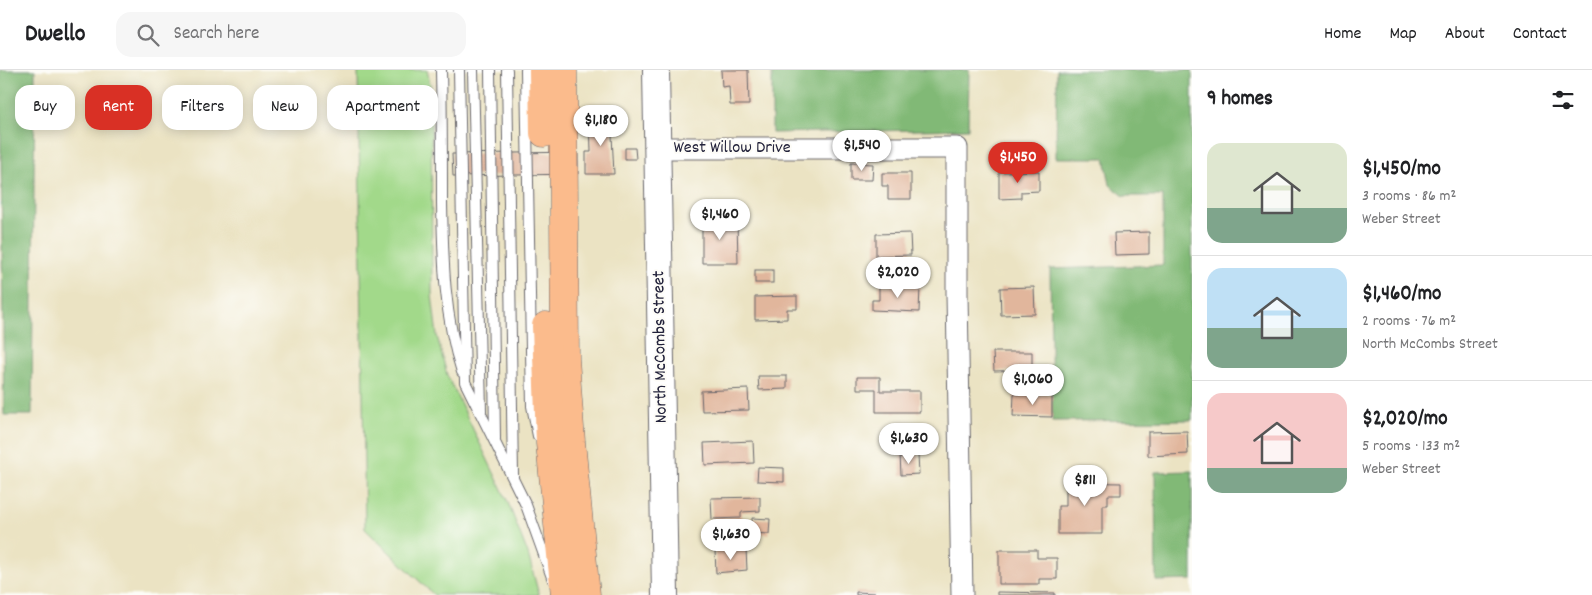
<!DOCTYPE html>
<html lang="en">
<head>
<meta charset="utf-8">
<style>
	:root { --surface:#fff; --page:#f6f6f6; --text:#202124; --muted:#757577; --line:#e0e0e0; --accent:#d93025 }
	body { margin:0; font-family:Dekko,sans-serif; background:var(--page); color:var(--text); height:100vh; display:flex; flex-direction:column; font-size:19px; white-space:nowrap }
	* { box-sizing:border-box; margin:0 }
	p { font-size:16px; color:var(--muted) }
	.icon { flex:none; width:28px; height:28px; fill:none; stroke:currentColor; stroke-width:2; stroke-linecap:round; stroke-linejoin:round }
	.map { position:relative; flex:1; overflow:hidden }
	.sheet { display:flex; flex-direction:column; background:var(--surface); width:400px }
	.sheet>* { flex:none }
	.top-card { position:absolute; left:15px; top:15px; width:475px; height:45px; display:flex; gap:10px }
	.price { position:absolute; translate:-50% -42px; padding:0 11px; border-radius:18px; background:#fff; color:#222; font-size:16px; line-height:32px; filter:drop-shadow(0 1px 2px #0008) }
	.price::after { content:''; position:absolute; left:50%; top:30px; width:15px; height:11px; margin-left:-8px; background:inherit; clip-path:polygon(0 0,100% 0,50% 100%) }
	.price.current { background:var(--accent); color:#fff }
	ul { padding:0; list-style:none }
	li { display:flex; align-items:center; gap:15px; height:125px; padding:0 15px }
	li+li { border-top:1px solid var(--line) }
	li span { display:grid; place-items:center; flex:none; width:140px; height:100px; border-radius:15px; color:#555 }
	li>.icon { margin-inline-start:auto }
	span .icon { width:60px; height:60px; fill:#fffc; stroke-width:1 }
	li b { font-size:21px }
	h2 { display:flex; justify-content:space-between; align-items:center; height:60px; padding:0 15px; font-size:21px }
	.tag { padding:0 18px; border-radius:15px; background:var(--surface); box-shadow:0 2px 12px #0003; font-size:18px; line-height:45px }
	.tag.current { background:var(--accent); color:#fff }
	header { display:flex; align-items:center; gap:30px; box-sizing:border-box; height:70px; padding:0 25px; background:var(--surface); border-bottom:1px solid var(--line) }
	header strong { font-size:24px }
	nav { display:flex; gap:28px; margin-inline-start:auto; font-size:18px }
	.search { width:350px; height:45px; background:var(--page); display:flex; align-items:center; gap:12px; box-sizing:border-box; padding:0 18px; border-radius:15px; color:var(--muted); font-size:19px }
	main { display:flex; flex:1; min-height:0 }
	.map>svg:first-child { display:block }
</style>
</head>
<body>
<header>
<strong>Dwello</strong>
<div class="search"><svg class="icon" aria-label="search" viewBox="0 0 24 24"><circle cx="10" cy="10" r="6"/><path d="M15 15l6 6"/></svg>Search here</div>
<nav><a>Home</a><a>Map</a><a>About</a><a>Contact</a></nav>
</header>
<main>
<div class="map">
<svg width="1192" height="525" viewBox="0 0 1192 525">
	<rect width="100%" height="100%" fill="#fdfcf7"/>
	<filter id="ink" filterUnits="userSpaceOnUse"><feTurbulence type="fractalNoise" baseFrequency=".02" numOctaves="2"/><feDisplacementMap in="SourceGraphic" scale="10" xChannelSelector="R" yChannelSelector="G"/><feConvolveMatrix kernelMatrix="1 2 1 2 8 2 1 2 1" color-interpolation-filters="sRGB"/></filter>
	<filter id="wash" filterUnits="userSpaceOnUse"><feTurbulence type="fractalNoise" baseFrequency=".0096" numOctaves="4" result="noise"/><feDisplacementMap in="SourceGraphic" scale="20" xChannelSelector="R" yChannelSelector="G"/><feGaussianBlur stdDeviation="1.12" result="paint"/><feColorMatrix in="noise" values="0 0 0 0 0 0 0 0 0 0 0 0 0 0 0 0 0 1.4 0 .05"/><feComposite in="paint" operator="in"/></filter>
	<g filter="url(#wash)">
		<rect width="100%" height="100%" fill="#ebe3c3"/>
		<!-- green -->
		<path fill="#a2d98a" stroke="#627e62" d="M358 0H427L431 18 432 225 437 266 447 305 507 430 528 484 539 525H434L365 459Z"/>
		<!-- forest -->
		<g fill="#81b976" stroke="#526e58">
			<path d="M0 0H35L32 345H4Z"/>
			<path d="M772 0H969L968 59 772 63Z"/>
			<path d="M1057 0H1192V350L1052 351 1050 199 1163 195V126H1124L1110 115 1105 88H1056Z"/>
			<path d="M1192 401V510L1156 511 1155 402Z"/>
		</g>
		<g id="blocks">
			<!-- building -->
			<g fill="#e1b69c">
				<path d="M721 0H748L749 35H730L729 16 722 17Z"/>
				<path d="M590 46H611L614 104H586V82H591Z"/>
				<path d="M625 78H635L636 89H625Z"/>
				<path d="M578 82V104L453 106 452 84Z"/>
				<path d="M851 93 873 94 872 110H851Z"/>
				<path d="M1039 101V121L1021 122V128L999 129V102Z"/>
				<path d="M882 103H911V129H888V116H882Z"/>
				<path d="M702 149H737L738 193H702Z"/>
				<path d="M1149 162V184L1115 185 1114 163Z"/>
				<path d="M910 163 911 185 876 186V164Z"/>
				<rect x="755" y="200" width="18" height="13"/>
				<path d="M879 215 920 217 919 242 872 240V230H879Z"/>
				<path d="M1034 217 1035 244 1001 245 1000 218Z"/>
				<path d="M797 226V239H787V249L755 250V227Z"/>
				<path d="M993 282H1032V300L994 301Z"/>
				<path d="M758 306H787V319L759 320Z"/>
				<path d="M857 307H880V321H920V342H876V319H857Z"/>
				<path d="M748 319 749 340 702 341 701 321Z"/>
				<path d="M1014 324 1052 325V347L1013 346Z"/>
				<path d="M1187 361 1188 384 1148 386V362Z"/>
				<path d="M753 371 754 393 705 395 704 373Z"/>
				<path d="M900 385H918L919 404 901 405Z"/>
				<path d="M758 397 784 398V412L757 411Z"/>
				<path d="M1066 412 1121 413V425H1108V435H1102V464H1058V436H1066Z"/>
				<path d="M760 427V441L741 442V448L712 449 711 428Z"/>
				<path d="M752 448 770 449 769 464 752 463Z"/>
				<path d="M746 479 747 500 716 503 715 481Z"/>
				<path d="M999 480H1037V488H1057V509H1039V514H999Z"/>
				<path d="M856 522 875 523V525H856Z"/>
				<path d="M997 522 1055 523V525H997Z"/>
			</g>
		</g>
	</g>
	<g filter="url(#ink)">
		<use href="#blocks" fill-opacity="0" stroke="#68666b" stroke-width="1"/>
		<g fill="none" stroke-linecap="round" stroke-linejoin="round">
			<!-- service casing -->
			<g stroke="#68666b" stroke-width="12">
				<g id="service">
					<path d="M441 0C442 44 442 89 442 133 443 190 444 247 462 302"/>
					<path d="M459 0 465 312 526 435 553 510"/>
					<path d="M473 0 481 341"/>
					<path d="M490 0 495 369"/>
					<path d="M507 0 513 406"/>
					<path d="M526 0 532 336 538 366"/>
				</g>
			</g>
			<!-- minor casing -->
			<g stroke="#68666b" stroke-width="23">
				<path id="minor" d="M658 78H957V223L962 525"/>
			</g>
			<!-- tertiary casing -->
			<g stroke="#68666b" stroke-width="28">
				<path id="tertiary" d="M656 0 665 525"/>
			</g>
			<!-- motorway casing -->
			<g stroke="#68666b" stroke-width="29">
				<g id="motorway">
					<path d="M543 0 544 63"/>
					<path d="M563 0 565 289 571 372 586 525"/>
					<path d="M546 256 550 373 565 525"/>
				</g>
			</g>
			<!-- service -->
			<use href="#service" stroke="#fff" stroke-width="10"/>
			<!-- minor -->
			<use href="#minor" stroke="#fff" stroke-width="21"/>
			<!-- tertiary -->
			<use href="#tertiary" stroke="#fff" stroke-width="26"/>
			<!-- motorway -->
			<use href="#motorway" stroke="#fbbb8c" stroke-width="28"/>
		</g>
	</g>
	<g text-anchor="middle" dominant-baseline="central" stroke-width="4" stroke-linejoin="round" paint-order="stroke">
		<!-- street labels -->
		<g font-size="18" fill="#22223b" stroke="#fdfcf7">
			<text x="732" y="78">West Willow Drive</text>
			<text transform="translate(661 277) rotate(-91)">North McCombs Street</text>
		</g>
	</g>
</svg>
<b class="price" style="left:601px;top:77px">$1,180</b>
<b class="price" style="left:862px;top:102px">$1,540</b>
<b class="price current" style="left:1018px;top:114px">$1,450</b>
<b class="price" style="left:720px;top:171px">$1,460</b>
<b class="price" style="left:898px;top:229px">$2,020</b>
<b class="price" style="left:1033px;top:336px">$1,060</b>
<b class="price" style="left:909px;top:395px">$1,630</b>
<b class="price" style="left:1085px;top:437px">$811</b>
<b class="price" style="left:731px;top:491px">$1,630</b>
<div class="top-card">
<a class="tag">Buy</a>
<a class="tag current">Rent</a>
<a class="tag">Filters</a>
<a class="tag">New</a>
<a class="tag">Apartment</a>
</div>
</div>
<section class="sheet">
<h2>9 homes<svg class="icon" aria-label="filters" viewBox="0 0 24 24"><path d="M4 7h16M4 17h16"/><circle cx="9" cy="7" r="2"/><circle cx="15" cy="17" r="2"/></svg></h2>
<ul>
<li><span style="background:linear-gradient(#dfe7d0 65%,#7fa58c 0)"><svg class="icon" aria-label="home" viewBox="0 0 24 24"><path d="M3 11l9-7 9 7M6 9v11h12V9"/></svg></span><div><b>$1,450/mo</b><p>3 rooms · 86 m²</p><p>Weber Street</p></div></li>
<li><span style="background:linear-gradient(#bfe0f5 60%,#7fa58c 0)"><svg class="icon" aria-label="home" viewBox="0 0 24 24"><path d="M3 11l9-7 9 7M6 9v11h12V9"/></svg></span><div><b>$1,460/mo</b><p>2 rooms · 76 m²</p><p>North McCombs Street</p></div></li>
<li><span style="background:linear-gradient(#f6c9c9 75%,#7fa58c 0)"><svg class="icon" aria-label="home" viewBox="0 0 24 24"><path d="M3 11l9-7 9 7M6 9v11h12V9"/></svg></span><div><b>$2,020/mo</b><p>5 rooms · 133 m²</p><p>Weber Street</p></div></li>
</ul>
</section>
</main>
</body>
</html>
